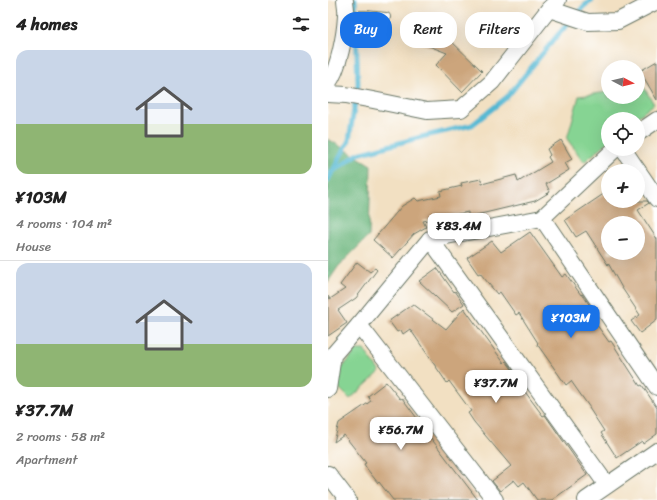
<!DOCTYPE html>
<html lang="en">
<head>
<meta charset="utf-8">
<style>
	:root { --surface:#fff; --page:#f2f2f2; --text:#222; --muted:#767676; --line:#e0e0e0; --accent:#1a73e8 }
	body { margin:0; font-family:Sriracha,sans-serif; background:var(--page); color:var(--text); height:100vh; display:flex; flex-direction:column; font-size:15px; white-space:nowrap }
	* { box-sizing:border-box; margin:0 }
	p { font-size:13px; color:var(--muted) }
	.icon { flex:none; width:22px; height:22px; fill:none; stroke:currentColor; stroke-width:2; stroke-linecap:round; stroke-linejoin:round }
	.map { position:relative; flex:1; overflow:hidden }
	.details { display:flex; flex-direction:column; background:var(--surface); width:328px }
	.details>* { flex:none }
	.guide { position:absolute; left:12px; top:12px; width:257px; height:36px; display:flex; gap:8px }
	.needle { width:26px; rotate:97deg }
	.controls { position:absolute; left:273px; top:60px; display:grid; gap:8px }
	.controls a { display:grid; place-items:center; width:44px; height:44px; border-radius:50%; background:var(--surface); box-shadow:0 4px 16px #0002; font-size:20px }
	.price { position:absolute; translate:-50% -34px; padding:0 9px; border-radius:8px; background:#fff; color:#222; font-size:13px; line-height:26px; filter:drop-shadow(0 1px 2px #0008) }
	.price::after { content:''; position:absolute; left:50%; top:24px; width:12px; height:9px; margin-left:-6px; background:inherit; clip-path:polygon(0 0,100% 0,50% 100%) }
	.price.on { background:var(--accent); color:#fff }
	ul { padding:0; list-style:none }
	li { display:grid; align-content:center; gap:8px; height:212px; padding:0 16px }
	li+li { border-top:1px solid var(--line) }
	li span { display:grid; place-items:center; height:124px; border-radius:12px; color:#555 }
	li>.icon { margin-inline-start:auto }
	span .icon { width:72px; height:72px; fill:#fffc; stroke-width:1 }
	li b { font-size:17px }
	h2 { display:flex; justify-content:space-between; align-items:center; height:48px; padding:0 16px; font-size:17px }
	.tag { padding:0 14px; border-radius:16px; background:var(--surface); box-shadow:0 4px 16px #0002; font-size:14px; line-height:36px }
	.tag.on { background:var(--accent); color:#fff }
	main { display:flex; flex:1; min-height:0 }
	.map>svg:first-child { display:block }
</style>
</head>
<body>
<main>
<section class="details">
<h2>4 homes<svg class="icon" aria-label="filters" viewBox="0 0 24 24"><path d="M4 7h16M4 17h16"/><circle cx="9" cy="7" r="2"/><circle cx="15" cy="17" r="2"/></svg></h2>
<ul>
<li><span style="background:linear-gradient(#c9d6e8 60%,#8fb573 0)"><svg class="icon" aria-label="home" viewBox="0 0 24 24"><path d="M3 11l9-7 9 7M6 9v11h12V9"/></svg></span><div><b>¥103M</b><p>4 rooms · 104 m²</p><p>House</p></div></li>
<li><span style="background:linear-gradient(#c9d6e8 65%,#8fb573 0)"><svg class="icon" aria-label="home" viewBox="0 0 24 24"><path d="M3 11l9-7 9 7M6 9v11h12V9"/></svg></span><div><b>¥37.7M</b><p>2 rooms · 58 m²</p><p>Apartment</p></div></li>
</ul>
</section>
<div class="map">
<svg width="329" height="500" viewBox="0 0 329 500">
	<rect width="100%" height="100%" fill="#fff"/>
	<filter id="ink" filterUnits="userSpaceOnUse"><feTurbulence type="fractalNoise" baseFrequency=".025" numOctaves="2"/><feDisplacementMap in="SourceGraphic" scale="8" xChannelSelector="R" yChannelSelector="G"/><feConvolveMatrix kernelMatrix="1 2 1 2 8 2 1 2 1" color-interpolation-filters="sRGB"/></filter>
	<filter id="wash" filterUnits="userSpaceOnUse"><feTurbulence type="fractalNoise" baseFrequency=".012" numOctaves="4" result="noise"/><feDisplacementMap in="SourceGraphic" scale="16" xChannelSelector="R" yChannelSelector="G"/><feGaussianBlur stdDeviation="0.9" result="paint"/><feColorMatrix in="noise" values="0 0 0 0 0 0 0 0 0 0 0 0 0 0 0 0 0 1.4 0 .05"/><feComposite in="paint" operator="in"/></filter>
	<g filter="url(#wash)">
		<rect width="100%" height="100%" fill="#f2e0c2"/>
		<!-- green -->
		<g fill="#86d493" stroke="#528864">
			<path d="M310 78 326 104 307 119H280V142L256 162 239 139 251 96 280 92V97H310Z"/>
			<path d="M29 350H36L52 372 22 399 6 383 9 374Z"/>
		</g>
		<!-- forest -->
		<path fill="#6cb67d" stroke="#467a58" d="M0 139 43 165 41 236 10 267 0 282Z"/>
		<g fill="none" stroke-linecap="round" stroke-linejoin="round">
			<!-- stream -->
			<g stroke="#53b7d2" stroke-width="5">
				<path d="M4 172 30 154 97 136 144 125 179 97 228 37 256 6 264 0"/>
				<path d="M0 180 21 140 30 84 27 0"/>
			</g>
		</g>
		<g id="blocks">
			<!-- building -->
			<g fill="#cca57b" fill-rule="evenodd">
				<path d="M94 27 119 37 154 71 134 92 108 65 119 53 88 41Z"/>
				<path d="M329 61V100L312 71Z"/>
				<path d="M233 140 244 159 237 163 241 170 218 184 222 192 207 201 140 217V212L95 221 98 227 86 234 65 258 45 240 74 206 87 198 90 201 113 196 112 191 134 186 133 183 153 179 154 184 188 175 190 182 223 162 220 157 222 155 219 149Z"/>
				<path d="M280 191V201H319L321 203 310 210 329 239V320L312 333 303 321 312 315 294 288 280 263V265L258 231 248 237 237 220ZM280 223H310V253H280Z"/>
				<path d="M202 232 234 277 238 274 253 295 254 294 265 310 261 314 281 342 283 341 312 386 314 385 329 408V434L315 444 314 441 289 458 273 433 276 431 261 408H262L243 381 238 385 209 344 210 343 191 313 188 315 172 292 169 294 152 273 150 274 139 258 164 241 173 252Z"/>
				<path d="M29 262 42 272 47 268 49 270 28 298 10 310 19 323 0 336V296L2 299 17 289 12 285Z"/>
				<path d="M109 268 126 292 127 291 136 304 124 312 91 281Z"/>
				<path d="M85 304 118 329 136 308 176 363 178 361 192 380 189 381 215 416 217 415 259 475 224 500H209L196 482 191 486 186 480 172 491 164 481 183 466 146 422 140 413 143 411 121 381 119 383 82 329 75 334 73 330 69 332 61 321Z"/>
				<path d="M58 382 72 399 74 398 100 433H99L150 500H65L51 482 50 483 39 469 36 464 38 463 16 435 6 442 11 423 43 401 40 396Z"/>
			</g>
		</g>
	</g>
	<g filter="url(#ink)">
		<use href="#blocks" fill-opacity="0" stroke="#697666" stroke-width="1"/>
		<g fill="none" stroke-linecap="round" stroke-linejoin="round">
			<!-- service casing -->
			<g stroke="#697666" stroke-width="10">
				<path id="service" d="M18 15H37L58 17"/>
			</g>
			<!-- minor casing -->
			<g stroke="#697666" stroke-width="18">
				<g id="minor">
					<path d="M221 9 260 22 290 21 329 1"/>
					<path d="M0 83C11 69 17 34 18 16 19 11 17 5 17 0"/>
					<path d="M0 94 18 95 45 100 99 111 133 109 164 82 221 9 230 0"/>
					<path d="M310 133 329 120"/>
					<path d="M295 149 310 171"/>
					<path d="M310 171 329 199"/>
					<path d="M214 218 329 387"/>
					<path d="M102 239 279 485"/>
					<path d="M31 325 167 500"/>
					<path d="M0 389 5 355 31 325 102 239 214 218 287 149"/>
					<path d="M0 474 20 500"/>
					<path d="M258 500 329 451"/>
				</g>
			</g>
			<!-- service -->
			<use href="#service" stroke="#fff" stroke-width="8"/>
			<!-- minor -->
			<use href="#minor" stroke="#fff" stroke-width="16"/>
		</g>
	</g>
</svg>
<div class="controls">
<a><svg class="needle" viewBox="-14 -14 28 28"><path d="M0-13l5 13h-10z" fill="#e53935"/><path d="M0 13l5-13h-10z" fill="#767676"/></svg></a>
<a><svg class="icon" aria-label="locate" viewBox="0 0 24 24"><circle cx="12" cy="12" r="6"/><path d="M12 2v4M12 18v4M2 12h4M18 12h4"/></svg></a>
<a>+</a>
<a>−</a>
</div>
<b class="price" style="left:131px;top:247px">¥83.4M</b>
<b class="price on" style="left:243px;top:339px">¥103M</b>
<b class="price" style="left:168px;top:404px">¥37.7M</b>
<b class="price" style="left:73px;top:451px">¥56.7M</b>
<div class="guide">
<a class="tag on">Buy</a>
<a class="tag">Rent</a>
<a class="tag">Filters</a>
</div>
</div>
</main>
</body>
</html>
